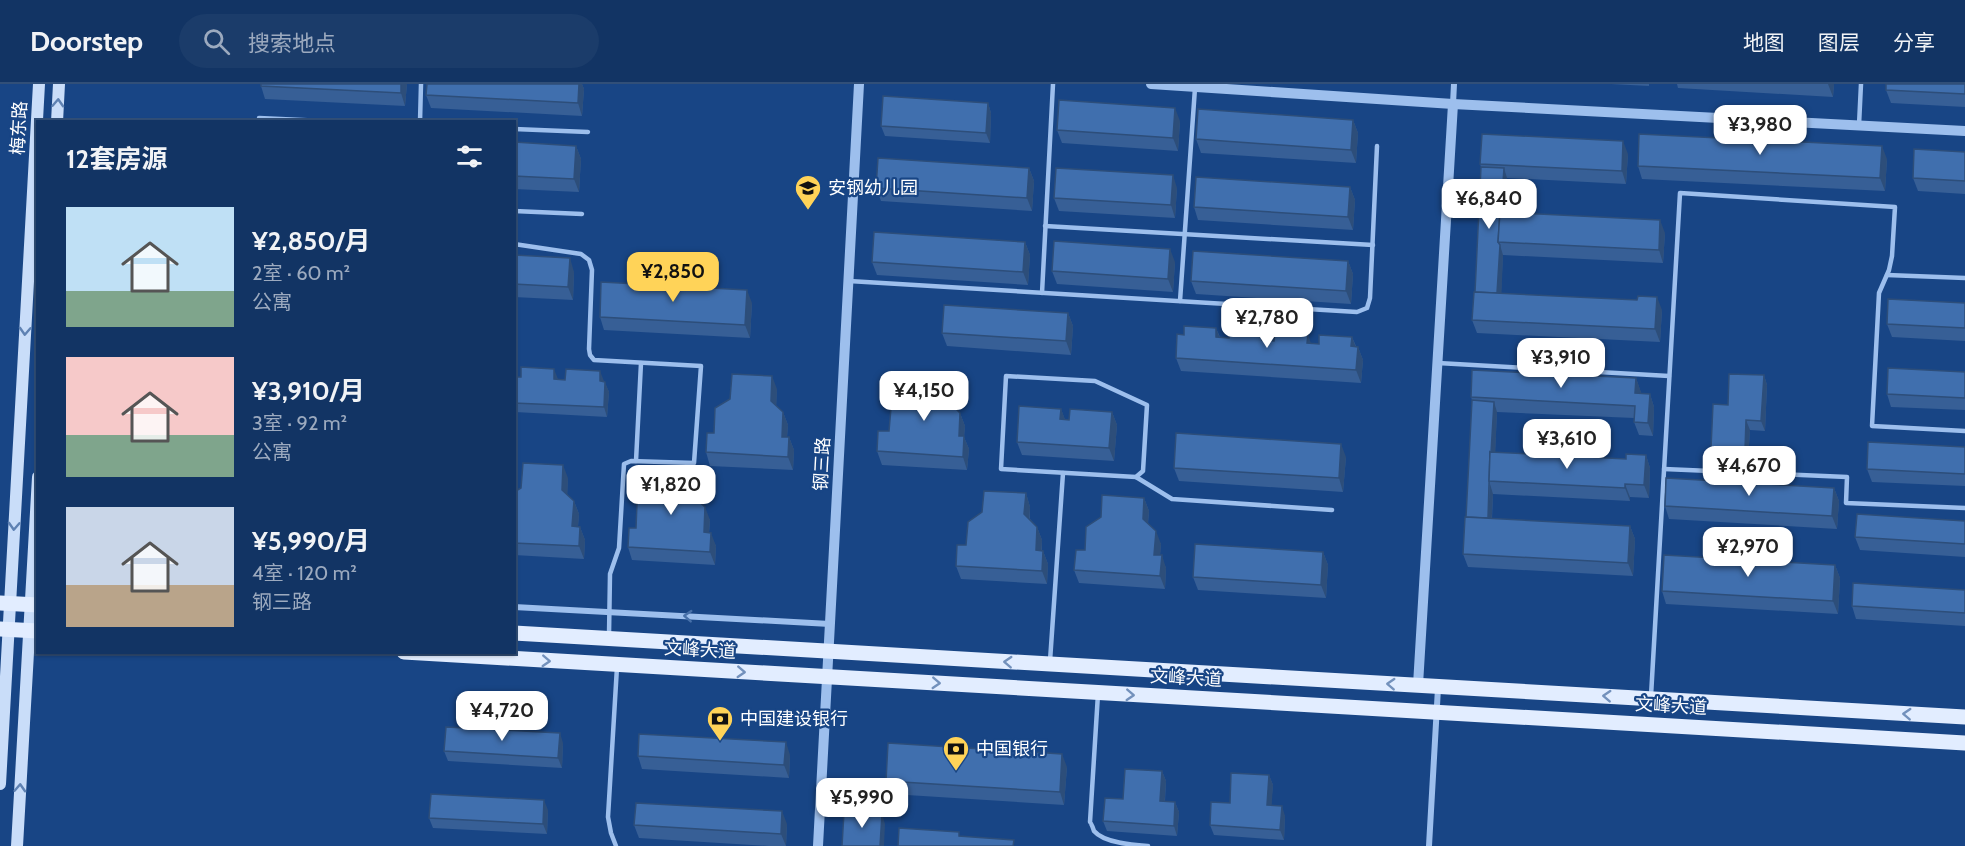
<!DOCTYPE html>
<html lang="zh">
<head>
<meta charset="utf-8">
<style>
	:root { --surface:#123464; --page:#1b3c6a; --text:#f1f3f6; --muted:#9caabf; --line:#314f78; --accent:#ffd358 }
	body { margin:0; font-family:Cabin,"Noto Sans SC",sans-serif; background:var(--page); color:var(--text); height:100vh; display:flex; flex-direction:column; font-size:22px; white-space:nowrap }
	* { box-sizing:border-box; margin:0 }
	p { font-size:20px; color:var(--muted) }
	.icon { flex:none; width:33px; height:33px; fill:none; stroke:currentColor; stroke-width:2; stroke-linecap:round; stroke-linejoin:round }
	.map { position:relative; flex:1; overflow:hidden }
	.drawer { position:absolute; left:36px; top:36px; width:480px; height:534px; display:flex; flex-direction:column; background:var(--surface); border-radius:0px; box-shadow:0 2px 4px #0004,0 0 0 2px var(--line) }
	.drawer>* { flex:none }
	.price { position:absolute; translate:-50% -51px; padding:0 14px; border-radius:12px; background:#fff; color:#222; font-size:20px; line-height:39px; filter:drop-shadow(0 2px 3px #0008) }
	.price::after { content:''; position:absolute; left:50%; top:36px; width:18px; height:14px; margin-left:-9px; background:inherit; clip-path:polygon(0 0,100% 0,50% 100%) }
	.price.selected { background:var(--accent); color:#111 }
	ul { padding:0; list-style:none }
	li { display:flex; align-items:center; gap:18px; height:150px; padding:0 30px }
	li span { display:grid; place-items:center; flex:none; width:168px; height:120px; border-radius:0px; color:#555 }
	li>.icon { margin-inline-start:auto }
	span .icon { width:72px; height:72px; fill:#fffc; stroke-width:1 }
	li b { font-size:26px }
	h2 { display:flex; justify-content:space-between; align-items:center; height:72px; padding:0 30px; font-size:26px }
	header { display:flex; align-items:center; gap:36px; box-sizing:border-box; height:84px; padding:0 30px; background:var(--surface); border-bottom:2px solid var(--line) }
	header strong { font-size:28px }
	nav { display:flex; gap:33px; margin-inline-start:auto; font-size:21px }
	.search { width:420px; height:54px; background:var(--page); display:flex; align-items:center; gap:15px; box-sizing:border-box; padding:0 21px; border-radius:33px; color:var(--muted); font-size:22px }
	.map>svg:first-child { display:block }
</style>
</head>
<body>
<header>
<strong>Doorstep</strong>
<div class="search"><svg class="icon" aria-label="search" viewBox="0 0 24 24"><circle cx="10" cy="10" r="6"/><path d="M15 15l6 6"/></svg>搜索地点</div>
<nav><a>地图</a><a>图层</a><a>分享</a></nav>
</header>
<div class="map">
<svg width="1965" height="762" viewBox="0 0 1965 762">
	<rect width="100%" height="100%" fill="#184585"/>
	<g fill="none" stroke-linecap="round" stroke-linejoin="round">
		<!-- service -->
		<g stroke="#9dbfed" stroke-width="4.5">
			<path d="M259 34 345 38"/>
			<path d="M420 38 421 0"/>
			<path d="M1859 41 1861 0"/>
			<path d="M514 45 588 48"/>
			<path d="M514 127 582 130"/>
			<path d="M1045 142 1373 161"/>
			<path d="M514 160 581 170 589 176 592 186 589 265 590 271 594 276 701 282 694 379 631 377 624 380 619 464 610 490 609 551"/>
			<path d="M1887 191 1965 194"/>
			<path d="M849 197 1357 228 1367 224 1370 214 1377 62"/>
			<path d="M1042 209 1053 0"/>
			<path d="M1180 217 1195 4"/>
			<path d="M1438 279 1669 292"/>
			<path d="M1006 292 1095 297 1147 321 1143 387 1136 393 1001 385Z"/>
			<path d="M636 377 641 279"/>
			<path d="M1664 385 1847 393 1846 419 1965 424"/>
			<path d="M1136 393 1172 415 1332 426"/>
			<path d="M1050 577 1063 389"/>
			<path d="M1098 610 1090 738C1091 738 1094 747 1094 747 1104 759 1134 761 1148 762"/>
			<path d="M1651 612 1680 109 1895 123 1892 172 1889 186 1879 209 1872 342 1965 347"/>
			<path d="M616 762 611 749 608 733 617 583"/>
		</g>
		<!-- minor -->
		<g stroke="#9dbfed" stroke-width="6">
			<path d="M1453 20 1454 0"/>
			<path d="M514 523 830 540"/>
			<path d="M1429 762 1438 604"/>
		</g>
		<!-- tertiary -->
		<g stroke="#9dbfed" stroke-width="10">
			<path d="M1151 0 1453 20 1965 47"/>
			<path d="M1418 601 1453 20"/>
			<path d="M818 762 859 0"/>
		</g>
		<!-- secondary -->
		<g stroke="#c9ddf9" stroke-width="12">
			<path d="M57 38 59 0"/>
			<path d="M0 700 39 0"/>
			<path d="M17 762 38 393"/>
		</g>
		<!-- primary -->
		<g stroke="#e2edff" stroke-width="15">
			<path d="M0 519 38 521"/>
			<path d="M0 545 38 547"/>
			<path d="M514 549 1965 633"/>
			<path d="M404 568 1965 659"/>
		</g>
	</g>
	<!-- wall -->
	<g fill="#375f96">
		<path d="M407 0 405 22 265 15 261 2Z"/>
		<path d="M427 0H582L584 5 582 32 431 24 426 11Z"/>
		<path d="M1611 0H1649V2Z"/>
		<path d="M1677 0H1834L1833 13 1678 4Z"/>
		<path d="M1965 0V23L1891 19 1886 6Z"/>
		<path d="M988 19 991 29 990 59 885 52 881 42Z"/>
		<path d="M1353 36 1358 49 1356 79 1201 69 1196 55Z"/>
		<path d="M1180 37 1178 67 1062 59 1057 46Z"/>
		<path d="M514 58 576 62 581 75 579 108 514 105Z"/>
		<path d="M1965 68V110L1918 107 1913 94Z"/>
		<path d="M1628 70 1626 100 1507 94 1505 129 1665 149 1663 179 1503 171 1501 209 1662 226 1660 258 1477 249 1472 236 1475 208 1481 83 1480 80Z"/>
		<path d="M1887 75 1885 107 1642 95 1638 82Z"/>
		<path d="M1029 84 1034 97 1032 127 881 117 876 104Z"/>
		<path d="M1350 103 1355 116 1353 146 1198 136 1194 123Z"/>
		<path d="M1177 104 1175 134 1059 127 1054 114Z"/>
		<path d="M1025 158 1030 171 1028 201 877 191 872 178Z"/>
		<path d="M514 171 574 188 573 216 514 213Z"/>
		<path d="M1348 177 1353 190 1351 220 1196 210 1191 197Z"/>
		<path d="M1175 178 1173 208 1057 200 1052 187Z"/>
		<path d="M752 219 750 254 604 246 600 233Z"/>
		<path d="M1965 219V257L1892 253 1887 240Z"/>
		<path d="M1068 229 1073 242 1071 271 947 262 942 249Z"/>
		<path d="M1216 244 1220 253 1319 260 1352 253 1356 262 1358 263 1363 276 1361 299 1181 287 1176 274 1184 251Z"/>
		<path d="M1965 288V326L1891 323 1887 310Z"/>
		<path d="M1764 291 1767 301 1765 347 1750 346 1748 376 1714 374 1711 364 1728 321Z"/>
		<path d="M514 293 604 297 609 308 607 333 515 328 514 326Z"/>
		<path d="M1636 294 1641 309 1650 310 1654 323 1653 352 1639 351 1634 338V334L1497 328 1495 369 1626 375 1646 371 1650 384 1649 414 1630 413V417L1493 410 1492 435 1630 442 1635 455 1633 492 1468 483 1463 470 1466 433 1472 316 1471 313Z"/>
		<path d="M948 295 953 308 952 321 960 329 965 342 964 353 969 365 967 386 882 381 877 367Z"/>
		<path d="M777 305 776 322 783 328 788 341 787 353H789L794 366 793 386 710 382 706 368Z"/>
		<path d="M1061 325 1065 336H1069L1112 328 1117 341 1114 377 1022 371 1017 358Z"/>
		<path d="M1965 363V402L1872 398 1867 385Z"/>
		<path d="M1346 373 1343 408 1179 397 1174 384Z"/>
		<path d="M568 394 567 411 574 417 579 430 578 442 580 443 585 456 584 475 514 471V408Z"/>
		<path d="M699 401 698 417 710 436 709 449 716 462 715 481 632 476 628 463Z"/>
		<path d="M1834 404 1839 417 1837 445 1669 435 1665 422Z"/>
		<path d="M1026 409 1030 423V435L1037 443 1042 456V466L1043 467 1048 480 1047 500 961 495 956 482 966 461Z"/>
		<path d="M1144 414 1149 427 1148 440 1161 460 1160 471 1166 484 1165 505 1079 499 1074 486 1085 466Z"/>
		<path d="M1965 437V473L1860 466 1855 453Z"/>
		<path d="M1323 468 1328 481 1326 514 1198 506 1193 493Z"/>
		<path d="M1835 481 1840 494 1838 530 1666 520 1662 507Z"/>
		<path d="M1965 506V542L1856 535 1852 522Z"/>
		<path d="M563 659 562 684 448 677 444 667Z"/>
		<path d="M790 671 789 694 642 685 638 672Z"/>
		<path d="M1067 683 1064 721 891 710 886 697Z"/>
		<path d="M1162 687 1166 697 1165 717 1175 718 1179 728 1177 752 1107 747 1103 737 1123 715Z"/>
		<path d="M1269 691 1273 701 1271 721 1285 732 1284 756 1214 751 1210 741 1230 719Z"/>
		<path d="M548 726 547 750 433 744 429 734Z"/>
		<path d="M787 740 786 762H769L639 754 634 741Z"/>
	</g>
	<!-- shaded-wall -->
	<g fill="#2d4e7a">
		<path d="M401 0H407L405 22 401 9Z"/>
		<path d="M579 0H582L584 5 582 32 578 19Z"/>
		<path d="M1828 0H1834L1833 13Z"/>
		<path d="M988 19 991 29 990 59 986 49Z"/>
		<path d="M1175 24 1180 37 1178 67 1173 54Z"/>
		<path d="M1353 36 1358 49 1356 79 1351 66Z"/>
		<path d="M1623 57 1628 70 1626 100 1622 87Z"/>
		<path d="M576 62 581 75 579 108 574 95Z"/>
		<path d="M1882 62 1887 75 1885 107 1880 94Z"/>
		<path d="M1029 84 1034 97 1032 127 1027 114Z"/>
		<path d="M1504 84 1507 94 1504 158H1500Z"/>
		<path d="M1173 91 1177 104 1175 134 1171 121Z"/>
		<path d="M1350 103 1355 116 1353 146 1348 133Z"/>
		<path d="M1660 136 1665 149 1663 179 1659 166Z"/>
		<path d="M1025 158 1030 171 1028 201 1023 188Z"/>
		<path d="M1500 161 1503 171 1501 222 1497 212Z"/>
		<path d="M1170 165 1175 178 1173 208 1168 195Z"/>
		<path d="M570 174 574 188 573 216 568 203Z"/>
		<path d="M1348 177 1353 190 1351 220 1346 207Z"/>
		<path d="M747 206 752 219 750 254 745 241Z"/>
		<path d="M1657 213 1662 226 1660 258 1655 245Z"/>
		<path d="M1068 229 1073 242 1071 271 1066 257Z"/>
		<path d="M1216 244 1221 257 1216 253Z"/>
		<path d="M1263 247 1268 260 1262 256Z"/>
		<path d="M1308 250 1312 263 1307 259Z"/>
		<path d="M1352 253 1357 266 1351 262Z"/>
		<path d="M1358 263 1363 276 1361 299 1356 286Z"/>
		<path d="M554 285 558 295H554Z"/>
		<path d="M600 287 604 297 603 307 600 297Z"/>
		<path d="M1764 291 1767 301 1765 347 1761 337Z"/>
		<path d="M772 292 777 305 776 330 771 317Z"/>
		<path d="M1636 294 1641 308 1640 322 1635 309Z"/>
		<path d="M948 295 953 308 952 329 947 316Z"/>
		<path d="M605 298 609 308 607 333 604 323Z"/>
		<path d="M1650 310 1654 323 1653 352 1648 339Z"/>
		<path d="M1494 318 1497 328 1494 398 1490 397Z"/>
		<path d="M1061 325 1066 338 1060 335Z"/>
		<path d="M783 328 788 341 786 366 782 353Z"/>
		<path d="M1112 328 1117 341 1114 377 1109 364Z"/>
		<path d="M960 329 965 342 964 353 969 365 967 386 963 373 959 352Z"/>
		<path d="M1746 336 1750 346 1748 376 1745 366Z"/>
		<path d="M789 353 794 366 793 386 788 373Z"/>
		<path d="M1341 360 1346 373 1343 408 1339 394Z"/>
		<path d="M1646 371 1650 384 1649 414 1644 401Z"/>
		<path d="M563 381 568 394 567 419 562 406Z"/>
		<path d="M694 388 699 401 698 425 693 412Z"/>
		<path d="M1490 400 1493 410 1491 447 1488 437Z"/>
		<path d="M1625 400 1630 413V417L1625 404Z"/>
		<path d="M1834 404 1839 417 1837 445 1832 432Z"/>
		<path d="M1026 409 1030 423 1029 443 1024 430Z"/>
		<path d="M1144 414 1149 427 1147 448 1143 435Z"/>
		<path d="M574 417 579 430 577 455 572 442Z"/>
		<path d="M705 423 710 436 708 461 704 448Z"/>
		<path d="M1630 442 1635 455 1633 492 1628 479Z"/>
		<path d="M580 443 585 456 584 475 579 462Z"/>
		<path d="M1037 443 1042 456 1041 479 1036 466Z"/>
		<path d="M1156 447 1161 460 1159 484 1154 471Z"/>
		<path d="M711 449 716 462 715 481 710 468Z"/>
		<path d="M1043 467 1048 480 1047 500 1042 487Z"/>
		<path d="M1323 468 1328 481 1326 514 1321 501Z"/>
		<path d="M1162 471 1166 484 1165 505 1160 492Z"/>
		<path d="M1835 481 1840 494 1838 530 1833 517Z"/>
		<path d="M560 649 563 659 562 684 558 674Z"/>
		<path d="M786 658 790 671 789 694 784 681Z"/>
		<path d="M1062 670 1067 683 1064 721 1060 708Z"/>
		<path d="M1162 687 1166 697 1164 727 1160 717Z"/>
		<path d="M1269 691 1273 701 1271 731 1267 721Z"/>
		<path d="M544 716 548 726 547 750 543 740Z"/>
		<path d="M1175 718 1179 728 1177 752 1174 742Z"/>
		<path d="M1282 722 1285 732 1284 756 1280 746Z"/>
		<path d="M782 727 787 740 786 762 781 750Z"/>
		<path d="M882 730 885 740 884 762H880Z"/>
	</g>
	<!-- building -->
	<g fill="#406fae" stroke="#2d4e7a" stroke-width="1.5">
		<path d="M261 0H401V9L261 2Z"/>
		<path d="M427 0H579L578 19 426 11Z"/>
		<path d="M1886 0H1965V10L1886 6Z"/>
		<path d="M883 12 988 19 986 49 881 42Z"/>
		<path d="M1059 16 1175 24 1173 54 1057 46Z"/>
		<path d="M1198 25 1353 36 1351 66 1196 55Z"/>
		<path d="M1482 50 1623 57 1622 87 1480 80Z"/>
		<path d="M1639 50 1882 62 1880 94 1638 82Z"/>
		<path d="M514 58 576 62 574 95 514 92Z"/>
		<path d="M1914 65 1965 68V97L1913 94Z"/>
		<path d="M878 74 1029 84 1027 114 876 104Z"/>
		<path d="M1481 83 1504 84 1501 128H1500L1498 158 1500 161 1497 209 1475 208Z"/>
		<path d="M1056 84 1173 91 1171 121 1054 114Z"/>
		<path d="M1196 93 1350 103 1348 133 1194 123Z"/>
		<path d="M1500 128 1660 136 1659 166 1498 158Z"/>
		<path d="M874 148 1025 158 1023 188 872 178Z"/>
		<path d="M1054 157 1170 165 1168 195 1052 187Z"/>
		<path d="M1193 167 1348 177 1346 207 1191 197Z"/>
		<path d="M514 171 570 174 568 203 514 200Z"/>
		<path d="M601 198 747 206 745 241 600 233Z"/>
		<path d="M1474 208 1637 216 1638 212 1657 213 1655 245 1472 236Z"/>
		<path d="M1888 215 1965 219V244L1887 240Z"/>
		<path d="M944 221 1068 229 1066 257 942 249Z"/>
		<path d="M1184 242 1216 244V253L1229 254 1230 245 1263 247 1262 256 1274 257 1275 248 1308 250 1307 259 1319 260V251L1352 253 1351 262 1358 263 1356 286 1176 274 1177 250 1184 251Z"/>
		<path d="M521 283 554 285V295L565 296 566 285 600 287V297L605 298 604 323 514 319V293H521Z"/>
		<path d="M1888 284 1965 288V314L1887 310Z"/>
		<path d="M1472 286 1636 294 1635 309 1650 310 1648 339 1634 338 1635 322 1471 313Z"/>
		<path d="M732 290 772 292 771 317 783 328 782 353H789L788 373 706 368 707 349H714L715 324 730 315Z"/>
		<path d="M1729 290 1764 291 1761 337 1746 336 1745 366 1711 364 1713 320 1728 321Z"/>
		<path d="M906 293 948 295 947 316 960 329 959 352H964L963 373 877 367 878 347H889L891 324 905 315Z"/>
		<path d="M1472 316 1494 318 1491 369 1490 368 1488 434 1466 433Z"/>
		<path d="M1019 322 1061 325 1060 335 1069 336 1070 325 1112 328 1109 364 1017 358Z"/>
		<path d="M1176 349 1341 360 1339 394 1174 384Z"/>
		<path d="M1868 358 1965 363V390L1867 385Z"/>
		<path d="M1490 368 1626 375V370L1646 371 1644 401 1625 400V404L1489 397Z"/>
		<path d="M523 379 563 381 562 406 574 417 572 442 580 443 579 462 514 459V408L521 404Z"/>
		<path d="M654 385 694 388 693 412 705 423 704 448 711 449 710 468 628 463 629 444H636L637 419 652 410Z"/>
		<path d="M1666 394 1834 404 1832 432 1665 422Z"/>
		<path d="M984 407 1026 409 1024 430 1037 443 1036 466 1043 467 1042 487 956 482 957 461H966L968 438 982 428Z"/>
		<path d="M1102 411 1144 414 1143 435 1156 447 1154 471H1162L1160 492 1074 486 1076 466H1085L1086 443 1101 433Z"/>
		<path d="M1857 430 1965 437V460L1855 453Z"/>
		<path d="M1465 433 1630 442 1628 479 1463 470Z"/>
		<path d="M1195 460 1323 468 1321 501 1193 493Z"/>
		<path d="M1664 471 1835 481 1833 517 1662 507Z"/>
		<path d="M1853 499 1965 506V529L1852 522Z"/>
		<path d="M446 643 560 649 558 674 444 667Z"/>
		<path d="M639 650 786 658 784 681 638 672Z"/>
		<path d="M888 659 1062 670 1060 708 886 697Z"/>
		<path d="M1125 685 1162 687 1160 717 1175 718 1174 742 1103 737 1105 714 1123 715Z"/>
		<path d="M1231 689 1269 691 1267 721 1282 722 1280 746 1210 741 1211 718 1230 719Z"/>
		<path d="M431 710 544 716 543 740 429 734Z"/>
		<path d="M636 719 782 727 781 750 634 741Z"/>
		<path d="M844 728 882 730 880 762H842Z"/>
		<path d="M899 744 959 748V752L1014 756 1013 762H898Z"/>
	</g>
	<!-- one-way arrows -->
	<defs><path id="oneway-chevron" d="M-2-3.5L2.5 0L-2 3.5" fill="none" stroke-width="1.6" stroke-linecap="round" stroke-linejoin="round" transform="scale(1.5)"/></defs>
	<g stroke="#5f82b3">
		<use href="#oneway-chevron" transform="translate(58 19) rotate(-87)"/>
		<use href="#oneway-chevron" transform="translate(25 247) rotate(93)"/>
		<use href="#oneway-chevron" transform="translate(14 442) rotate(93)"/>
		<use href="#oneway-chevron" transform="translate(20 704) rotate(-87)"/>
	</g>
	<use stroke="#4770a9" href="#oneway-chevron" transform="translate(688 532) rotate(-177)"/>
	<g stroke="#7391bc">
		<use href="#oneway-chevron" transform="translate(546 577) rotate(3)"/>
		<use href="#oneway-chevron" transform="translate(1008 578) rotate(-177)"/>
		<use href="#oneway-chevron" transform="translate(741 588) rotate(3)"/>
		<use href="#oneway-chevron" transform="translate(936 599) rotate(3)"/>
		<use href="#oneway-chevron" transform="translate(1391 600) rotate(-177)"/>
		<use href="#oneway-chevron" transform="translate(1130 611) rotate(3)"/>
		<use href="#oneway-chevron" transform="translate(1607 612) rotate(-177)"/>
		<use href="#oneway-chevron" transform="translate(1907 630) rotate(-177)"/>
	</g>
	<!-- icons -->
	<defs>
		<g id="school-pin" transform="scale(1.35)"><path d="M0 17L-7.5 6A9.5 9.5 0 1 1 7.5 6Z" fill="#ffd358" stroke="#184585"/><path d="M0-5L7-2L0 1L-7-2ZM-4 1L0 2.5L4 1V4Q0 6-4 4Z" fill="#111"/></g>
		<g id="bank-pin" transform="scale(1.35)"><path d="M0 17L-7.5 6A9.5 9.5 0 1 1 7.5 6Z" fill="#ffd358" stroke="#184585"/><path d="M-6-4H6V4H-6ZM0-2.3a2.3 2.3 0 1 0 0 4.6a2.3 2.3 0 1 0 0-4.6Z" fill="#111"/></g>
	</defs>
	<g fill-rule="evenodd">
		<use href="#school-pin" x="808" y="104"/>
		<use href="#bank-pin" x="720" y="635"/>
		<use href="#bank-pin" x="956" y="665"/>
	</g>
	<g text-anchor="middle" dominant-baseline="central" stroke-width="4.5" stroke-linejoin="round" paint-order="stroke">
		<!-- street labels -->
		<g font-size="18" fill="#fff" stroke="#184585">
			<text transform="translate(19 44) rotate(-87)">梅东路</text>
			<text transform="translate(822 380) rotate(-87)">钢三路</text>
			<text transform="translate(700 566) rotate(3)">文峰大道</text>
			<text transform="translate(1186 594) rotate(3)">文峰大道</text>
			<text transform="translate(1671 622) rotate(3)">文峰大道</text>
		</g>
		<!-- poi labels -->
		<g font-size="18" fill="#fff" stroke="#184585" text-anchor="start">
			<text x="828" y="104">安钢幼儿园</text>
			<text x="740" y="635">中国建设银行</text>
			<text x="976" y="665">中国银行</text>
		</g>
	</g>
</svg>
<b class="price" style="left:1760px;top:72px">¥3,980</b>
<b class="price" style="left:1489px;top:146px">¥6,840</b>
<b class="price selected" style="left:673px;top:219px">¥2,850</b>
<b class="price" style="left:1267px;top:265px">¥2,780</b>
<b class="price" style="left:1561px;top:305px">¥3,910</b>
<b class="price" style="left:924px;top:338px">¥4,150</b>
<b class="price" style="left:1567px;top:386px">¥3,610</b>
<b class="price" style="left:1749px;top:413px">¥4,670</b>
<b class="price" style="left:671px;top:432px">¥1,820</b>
<b class="price" style="left:1748px;top:494px">¥2,970</b>
<b class="price" style="left:502px;top:658px">¥4,720</b>
<b class="price" style="left:862px;top:745px">¥5,990</b>
<section class="drawer">
<h2>12套房源<svg class="icon" aria-label="filters" viewBox="0 0 24 24"><path d="M4 7h16M4 17h16"/><circle cx="9" cy="7" r="2"/><circle cx="15" cy="17" r="2"/></svg></h2>
<ul>
<li><span style="background:linear-gradient(#bfe0f5 70%,#7fa58c 0)"><svg class="icon" aria-label="home" viewBox="0 0 24 24"><path d="M3 11l9-7 9 7M6 9v11h12V9"/></svg></span><div><b>¥2,850/月</b><p>2室 · 60 m²</p><p>公寓</p></div></li>
<li><span style="background:linear-gradient(#f6c9c9 65%,#7fa58c 0)"><svg class="icon" aria-label="home" viewBox="0 0 24 24"><path d="M3 11l9-7 9 7M6 9v11h12V9"/></svg></span><div><b>¥3,910/月</b><p>3室 · 92 m²</p><p>公寓</p></div></li>
<li><span style="background:linear-gradient(#c9d6e8 65%,#b9a48a 0)"><svg class="icon" aria-label="home" viewBox="0 0 24 24"><path d="M3 11l9-7 9 7M6 9v11h12V9"/></svg></span><div><b>¥5,990/月</b><p>4室 · 120 m²</p><p>钢三路</p></div></li>
</ul>
</section>
</div>
</body>
</html>
